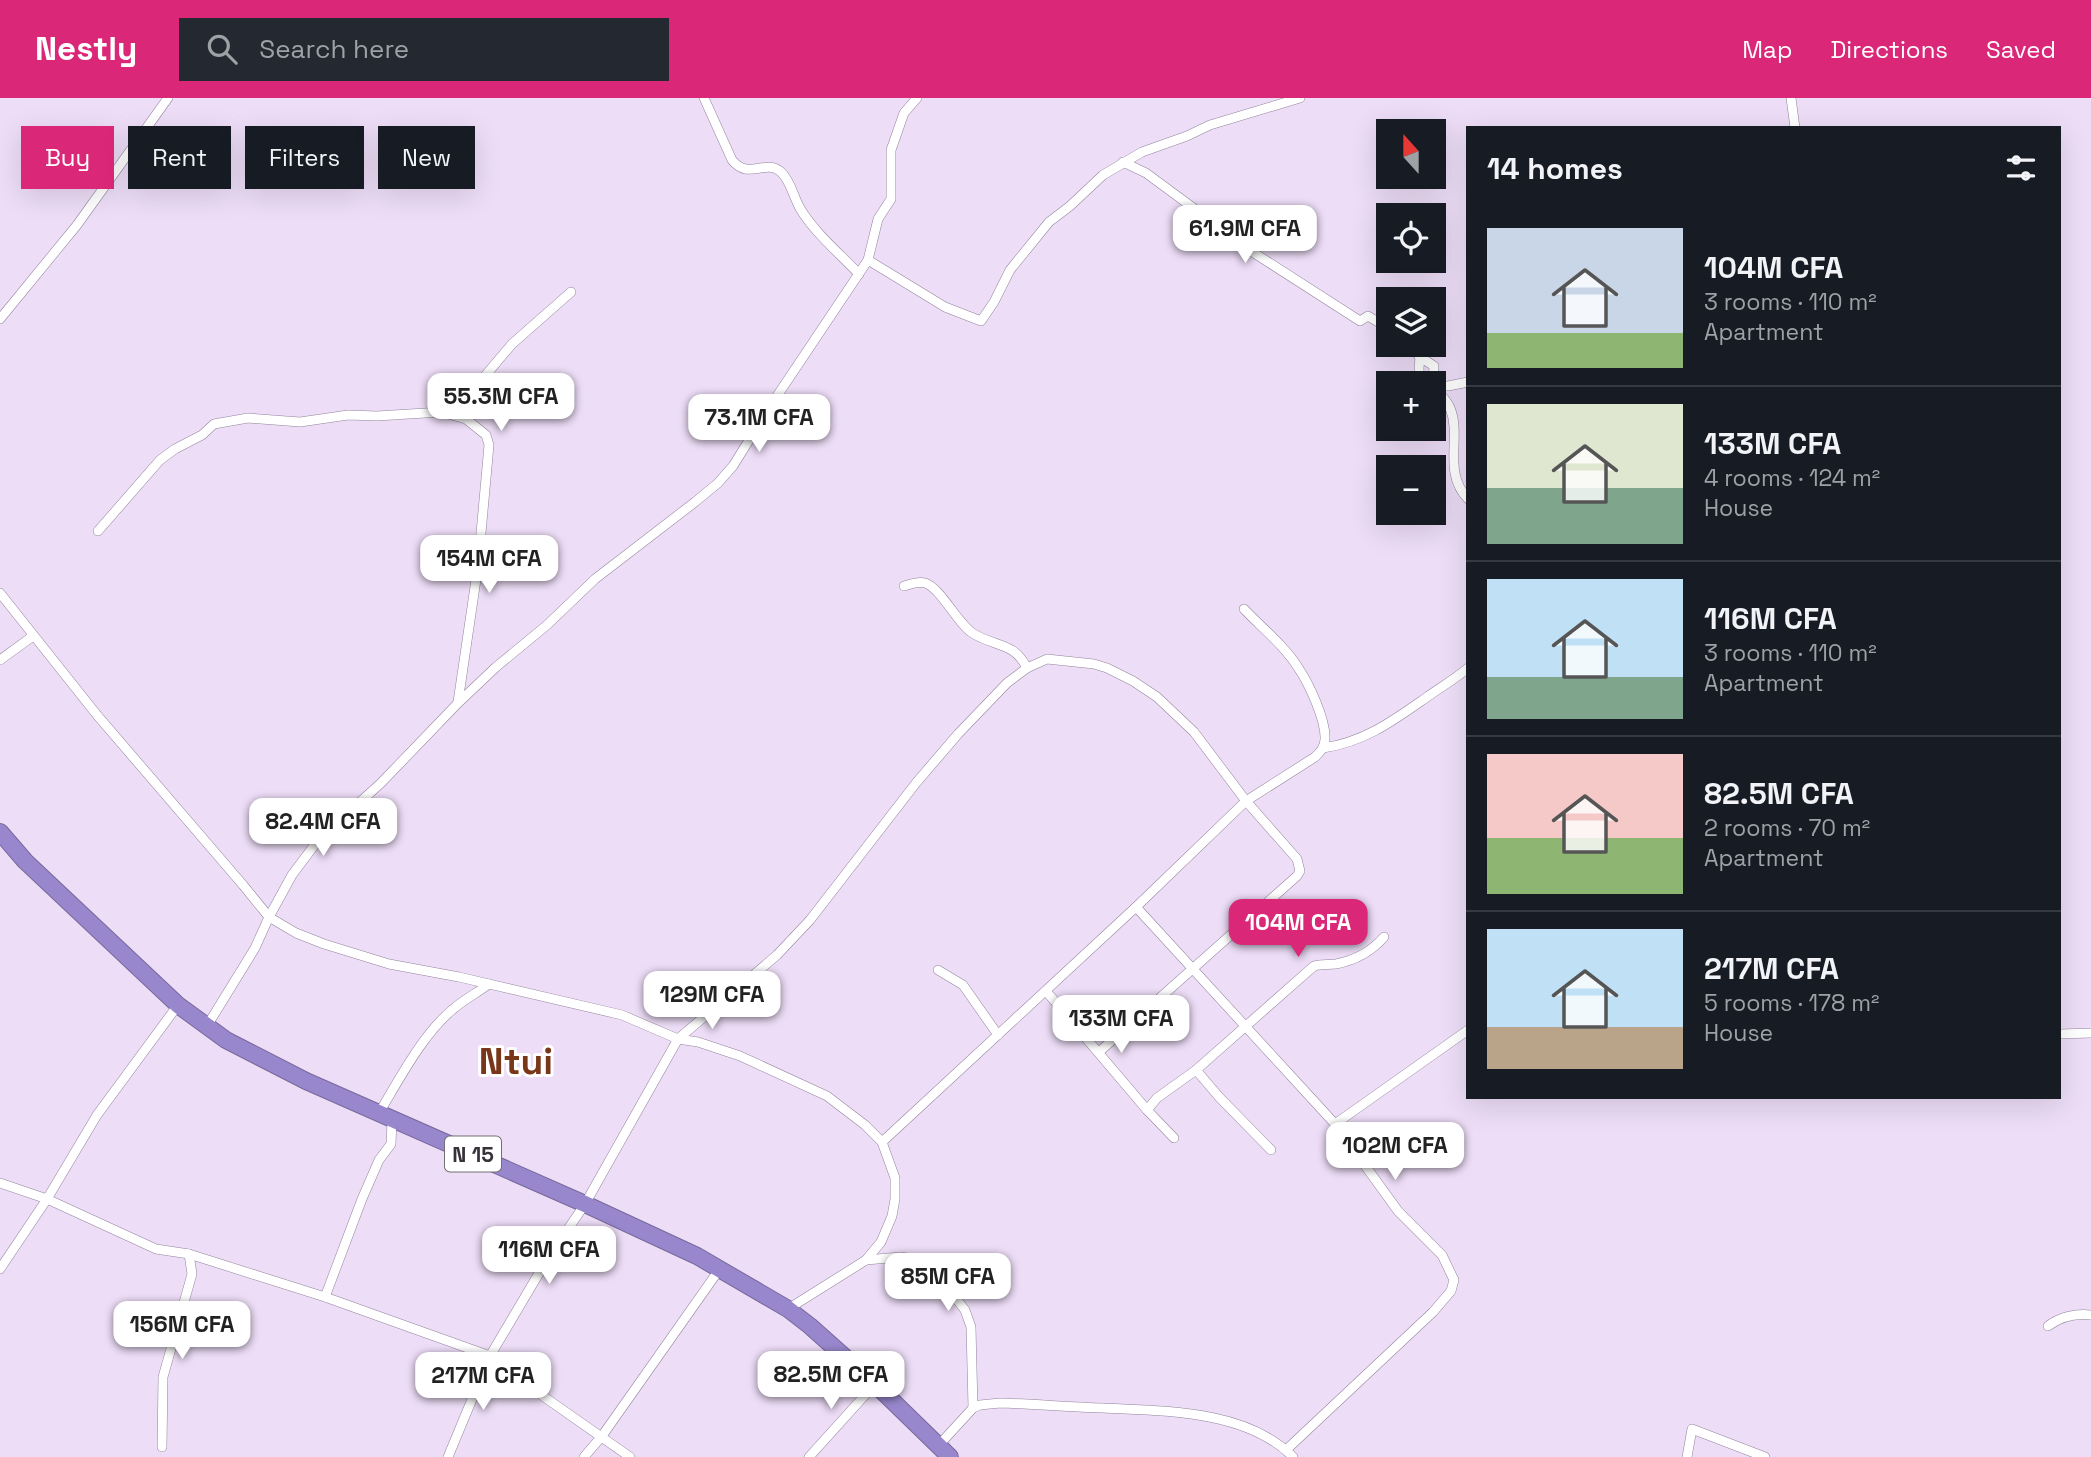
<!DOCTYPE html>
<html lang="en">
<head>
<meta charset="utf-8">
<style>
	:root { --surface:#171b24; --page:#242831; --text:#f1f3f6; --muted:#9ea1a6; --line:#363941; --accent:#db2777 }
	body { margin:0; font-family:"Space Grotesk",sans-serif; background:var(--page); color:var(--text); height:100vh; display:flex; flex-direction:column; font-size:26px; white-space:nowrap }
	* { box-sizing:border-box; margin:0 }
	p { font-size:23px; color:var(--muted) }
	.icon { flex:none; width:38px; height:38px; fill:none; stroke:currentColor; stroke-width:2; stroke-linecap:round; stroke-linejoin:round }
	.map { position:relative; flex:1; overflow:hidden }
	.side { position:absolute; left:1466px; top:28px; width:595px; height:973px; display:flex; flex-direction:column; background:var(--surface); border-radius:0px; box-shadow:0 7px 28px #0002 }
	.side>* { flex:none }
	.guide { position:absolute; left:21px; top:28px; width:665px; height:63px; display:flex; gap:14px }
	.needle { width:46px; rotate:339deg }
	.fabs { position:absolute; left:1376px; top:21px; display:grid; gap:14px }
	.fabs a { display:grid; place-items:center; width:70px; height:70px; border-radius:0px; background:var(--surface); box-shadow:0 7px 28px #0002; font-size:35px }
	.price { position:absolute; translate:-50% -60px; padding:0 16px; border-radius:14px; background:#fff; color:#222; font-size:23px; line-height:46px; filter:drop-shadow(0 2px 4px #0008) }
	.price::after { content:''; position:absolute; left:50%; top:42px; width:21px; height:16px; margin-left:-10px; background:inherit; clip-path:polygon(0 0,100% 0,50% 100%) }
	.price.on { background:var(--accent); color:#fff }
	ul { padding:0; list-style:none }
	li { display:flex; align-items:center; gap:21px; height:175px; padding:0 21px }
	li+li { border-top:2px solid var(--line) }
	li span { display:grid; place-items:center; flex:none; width:196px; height:140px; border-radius:0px; color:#555 }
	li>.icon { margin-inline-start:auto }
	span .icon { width:84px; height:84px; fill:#fffc; stroke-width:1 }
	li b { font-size:30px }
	h2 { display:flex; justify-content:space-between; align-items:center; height:84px; padding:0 21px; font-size:30px }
	.chip { padding:0 24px; border-radius:0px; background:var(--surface); box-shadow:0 7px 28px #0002; font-size:24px; line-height:63px }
	.chip.on { background:var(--accent); color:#fff }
	header { display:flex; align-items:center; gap:42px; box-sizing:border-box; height:98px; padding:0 35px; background:var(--accent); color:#fff }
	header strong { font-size:33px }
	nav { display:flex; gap:38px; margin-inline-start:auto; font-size:24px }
	.search { width:490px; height:63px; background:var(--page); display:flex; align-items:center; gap:18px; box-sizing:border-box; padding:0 24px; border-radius:0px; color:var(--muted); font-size:26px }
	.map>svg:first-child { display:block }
</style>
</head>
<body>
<header>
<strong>Nestly</strong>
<div class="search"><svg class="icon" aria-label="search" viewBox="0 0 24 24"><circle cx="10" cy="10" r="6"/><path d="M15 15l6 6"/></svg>Search here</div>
<nav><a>Map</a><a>Directions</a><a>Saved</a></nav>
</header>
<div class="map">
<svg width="2091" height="1359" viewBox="0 0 2091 1359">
	<rect width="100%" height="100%" fill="#edddf7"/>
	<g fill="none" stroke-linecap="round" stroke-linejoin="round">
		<!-- street casing -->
		<g stroke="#92849b" stroke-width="10">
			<g id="street">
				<path d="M704 0 732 62C749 83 765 60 781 74 791 83 794 101 801 112 816 136 840 156 859 176"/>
				<path d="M1791 0 1795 30"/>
				<path d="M1123 64 1146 75 1207 120 1237 144 1360 223 1368 218 1388 230"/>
				<path d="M868 162 945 209 981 223 994 204 1010 172 1049 124 1070 108 1103 77 1142 54 1187 38 1210 27 1300 0"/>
				<path d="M0 221 77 127 168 0"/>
				<path d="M1409 247 1420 259 1434 268 1433 285"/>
				<path d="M1420 259C1419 273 1416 277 1429 285"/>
				<path d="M1433 288C1439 295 1447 302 1450 310 1462 339 1442 374 1468 401"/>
				<path d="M1433 288H1448L1468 284"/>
				<path d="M458 318 468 298 512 246 571 194"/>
				<path d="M98 433 160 362 175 351 202 337 214 326 248 320 300 324 348 317 377 318 441 314 466 321 486 337 489 347 478 468 458 604"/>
				<path d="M904 488C911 486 918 483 925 485 941 490 958 527 974 536 996 549 1014 544 1027 570"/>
				<path d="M0 495 97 617 243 787 269 819 296 835 324 846 389 866 459 879 622 917 678 941 698 944 740 958 827 998 865 1027 882 1044 895 1080V1101L892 1118 881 1144 866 1162 788 1211"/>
				<path d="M0 562 33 538"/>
				<path d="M1323 650C1365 644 1394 622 1427 599 1441 589 1455 581 1468 570"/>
				<path d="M1136 809 1335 1026 1398 1113 1442 1157 1454 1182 1451 1193 1433 1214 1286 1352"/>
				<path d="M938 872 963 887 998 937"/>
				<path d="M1046 893 1147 1012 1174 1040"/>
				<path d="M207 928 255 850 269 819 292 777 319 741 381 685 458 605 496 569 547 527 595 481 695 404 718 385 733 368 769 310 868 162 878 121 891 101V52L904 15 917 0"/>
				<path d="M2060 936 2091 935"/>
				<path d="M1196 972 1220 1000 1271 1052"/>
				<path d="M1147 1012 1157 1000 1196 972 1314 868C1321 866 1328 867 1336 866 1356 862 1371 854 1384 839"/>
				<path d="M379 1015C399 982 422 937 452 912 463 902 477 895 489 886"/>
				<path d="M1335 1026 1468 932"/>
				<path d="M882 1044 1136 809 1246 703 1315 659C1320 654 1325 649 1325 641 1326 622 1309 586 1299 571 1285 548 1262 530 1244 511"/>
				<path d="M0 1085 47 1101 156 1151 189 1156 325 1199 490 1258 540 1296 630 1359"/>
				<path d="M866 1162 900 1159 916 1161 926 1167 939 1179 965 1212 971 1229 973 1310"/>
				<path d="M0 1171 47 1101 97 1017 178 907"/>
				<path d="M325 1199 362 1101 379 1062 391 1046 392 1022"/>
				<path d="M2048 1228C2060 1219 2076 1215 2091 1217"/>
				<path d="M939 1347 973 1310 980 1307 1000 1305C1034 1306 1069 1309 1103 1310 1165 1313 1247 1312 1293 1359"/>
				<path d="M162 1349 163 1279 192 1176 189 1156"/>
				<path d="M448 1359 490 1258 545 1165 585 1106 678 941 777 857 810 822 916 685 958 636 1007 585 1027 570 1047 561 1094 566 1107 570 1133 583 1157 599 1194 634 1246 703 1297 761 1300 773 1297 778 1099 954"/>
				<path d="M584 1359 602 1338 719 1172"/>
				<path d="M809 1359 875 1286"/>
				<path d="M1687 1359 1692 1331 1765 1359"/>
			</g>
		</g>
		<!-- highway casing -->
		<g stroke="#76699a" stroke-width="18">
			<path id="highway" d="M0 734 25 763 178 907 226 942 306 983 585 1106 697 1158 788 1211 810 1228 875 1286 950 1359"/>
		</g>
		<!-- street -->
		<use href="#street" stroke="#fff" stroke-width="9"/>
		<!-- highway -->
		<use href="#highway" stroke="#9887cd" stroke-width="16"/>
	</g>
	<g text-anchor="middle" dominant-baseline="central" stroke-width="6" stroke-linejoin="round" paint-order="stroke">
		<!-- shield labels -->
		<rect fill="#fff" stroke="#736f75" stroke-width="2" x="445" y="1038.5" width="56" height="35" rx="5"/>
		<g font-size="21" font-weight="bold" fill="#37313a">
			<text x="473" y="1056">N 15</text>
		</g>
		<!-- town labels -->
		<g font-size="37" font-weight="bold" fill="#783719" stroke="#fff">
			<text x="516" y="963">Ntui</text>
		</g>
	</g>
</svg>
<div class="fabs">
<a><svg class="needle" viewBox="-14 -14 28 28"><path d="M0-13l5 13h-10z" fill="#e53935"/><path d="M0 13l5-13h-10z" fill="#9ea1a6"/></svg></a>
<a><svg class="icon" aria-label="locate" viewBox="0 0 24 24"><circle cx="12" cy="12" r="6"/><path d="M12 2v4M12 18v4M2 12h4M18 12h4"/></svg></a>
<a><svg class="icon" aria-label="layers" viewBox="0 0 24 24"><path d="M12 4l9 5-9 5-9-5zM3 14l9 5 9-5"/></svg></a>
<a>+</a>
<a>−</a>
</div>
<b class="price" style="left:1245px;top:167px">61.9M CFA</b>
<b class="price" style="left:501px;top:335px">55.3M CFA</b>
<b class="price" style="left:759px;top:356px">73.1M CFA</b>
<b class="price" style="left:489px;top:497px">154M CFA</b>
<b class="price" style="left:323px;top:760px">82.4M CFA</b>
<b class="price on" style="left:1298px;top:861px">104M CFA</b>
<b class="price" style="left:712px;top:933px">129M CFA</b>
<b class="price" style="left:1121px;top:957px">133M CFA</b>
<b class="price" style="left:1395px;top:1084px">102M CFA</b>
<b class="price" style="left:549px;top:1188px">116M CFA</b>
<b class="price" style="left:948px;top:1215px">85M CFA</b>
<b class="price" style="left:182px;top:1263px">156M CFA</b>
<b class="price" style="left:831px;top:1313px">82.5M CFA</b>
<b class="price" style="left:483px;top:1314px">217M CFA</b>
<div class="guide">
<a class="chip on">Buy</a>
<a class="chip">Rent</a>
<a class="chip">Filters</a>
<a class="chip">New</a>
</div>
<section class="side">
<h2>14 homes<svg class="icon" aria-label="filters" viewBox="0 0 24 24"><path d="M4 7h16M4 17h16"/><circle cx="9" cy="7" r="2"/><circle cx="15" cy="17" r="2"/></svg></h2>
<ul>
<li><span style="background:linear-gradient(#c9d6e8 75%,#8fb573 0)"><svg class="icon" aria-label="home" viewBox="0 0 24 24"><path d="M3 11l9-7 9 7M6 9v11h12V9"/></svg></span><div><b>104M CFA</b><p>3 rooms · 110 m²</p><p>Apartment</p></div></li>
<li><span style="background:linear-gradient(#dfe7d0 60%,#7fa58c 0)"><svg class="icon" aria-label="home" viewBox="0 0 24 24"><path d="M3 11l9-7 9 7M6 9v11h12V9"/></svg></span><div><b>133M CFA</b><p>4 rooms · 124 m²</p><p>House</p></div></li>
<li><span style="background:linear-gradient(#bfe0f5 70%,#7fa58c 0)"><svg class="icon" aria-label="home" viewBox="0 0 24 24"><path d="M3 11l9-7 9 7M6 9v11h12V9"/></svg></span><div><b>116M CFA</b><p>3 rooms · 110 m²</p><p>Apartment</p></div></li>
<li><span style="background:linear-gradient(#f6c9c9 60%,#8fb573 0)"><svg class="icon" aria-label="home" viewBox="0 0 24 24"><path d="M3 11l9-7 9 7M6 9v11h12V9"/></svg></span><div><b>82.5M CFA</b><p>2 rooms · 70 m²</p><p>Apartment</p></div></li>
<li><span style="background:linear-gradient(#bfe0f5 70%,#b9a48a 0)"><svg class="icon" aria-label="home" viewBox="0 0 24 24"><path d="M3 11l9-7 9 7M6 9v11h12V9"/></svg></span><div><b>217M CFA</b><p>5 rooms · 178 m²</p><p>House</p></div></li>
</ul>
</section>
</div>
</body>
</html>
